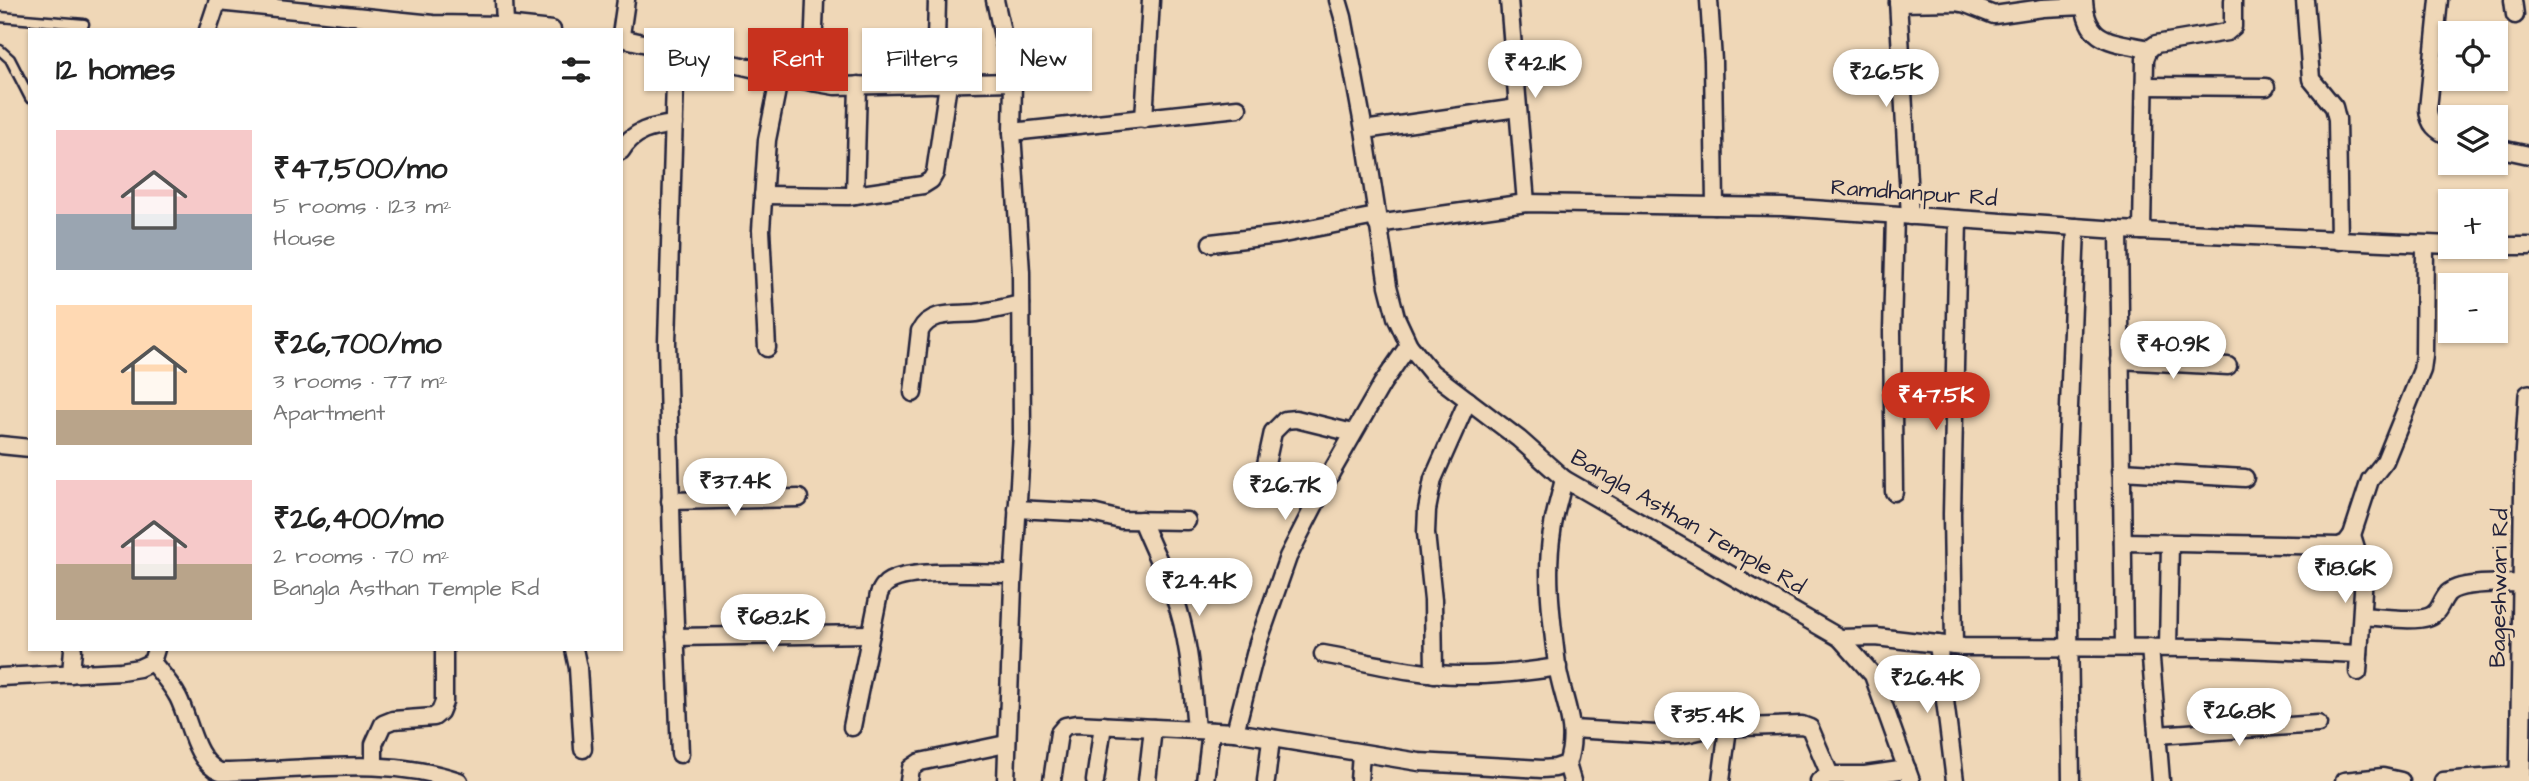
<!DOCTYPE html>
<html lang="en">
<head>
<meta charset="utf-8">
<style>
	:root { --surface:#fff; --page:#f6f6f6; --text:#222; --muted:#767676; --accent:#c8321e }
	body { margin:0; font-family:"Architects Daughter",sans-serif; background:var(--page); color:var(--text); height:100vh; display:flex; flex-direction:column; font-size:26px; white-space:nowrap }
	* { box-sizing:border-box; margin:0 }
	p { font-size:23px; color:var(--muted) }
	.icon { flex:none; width:38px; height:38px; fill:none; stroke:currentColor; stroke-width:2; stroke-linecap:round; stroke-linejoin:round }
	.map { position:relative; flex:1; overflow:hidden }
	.sheet { position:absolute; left:28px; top:28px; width:595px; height:623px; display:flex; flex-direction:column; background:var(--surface); border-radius:0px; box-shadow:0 2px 5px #0004 }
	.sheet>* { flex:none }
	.top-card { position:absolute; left:644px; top:28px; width:665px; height:63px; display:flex; gap:14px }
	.controls { position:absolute; left:2438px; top:21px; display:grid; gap:14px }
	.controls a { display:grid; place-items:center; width:70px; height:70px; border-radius:0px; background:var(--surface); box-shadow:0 2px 5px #0004; font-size:35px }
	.price { position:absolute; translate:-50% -60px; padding:0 16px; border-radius:24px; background:#fff; color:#222; font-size:23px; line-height:46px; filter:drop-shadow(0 2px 4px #0008) }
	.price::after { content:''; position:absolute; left:50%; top:42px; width:21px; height:16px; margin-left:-10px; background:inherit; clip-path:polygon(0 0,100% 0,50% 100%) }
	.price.active { background:var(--accent); color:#fff }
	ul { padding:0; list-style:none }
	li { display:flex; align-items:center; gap:21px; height:175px; padding:0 28px }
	li span { display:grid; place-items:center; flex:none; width:196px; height:140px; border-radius:0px; color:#555 }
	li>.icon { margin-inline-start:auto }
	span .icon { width:84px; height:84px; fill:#fffc; stroke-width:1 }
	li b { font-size:30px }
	h2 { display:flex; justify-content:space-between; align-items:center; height:84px; padding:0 28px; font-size:30px }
	.pill { padding:0 24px; border-radius:0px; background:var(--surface); box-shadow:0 2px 5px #0004; font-size:24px; line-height:63px }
	.pill.active { background:var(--accent); color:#fff }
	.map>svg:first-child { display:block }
</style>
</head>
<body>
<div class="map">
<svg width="2529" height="781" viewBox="0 0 2529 781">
	<rect width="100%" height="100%" fill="#efd7b7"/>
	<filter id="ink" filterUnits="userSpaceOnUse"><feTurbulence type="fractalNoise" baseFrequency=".0143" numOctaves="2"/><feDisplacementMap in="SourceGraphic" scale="14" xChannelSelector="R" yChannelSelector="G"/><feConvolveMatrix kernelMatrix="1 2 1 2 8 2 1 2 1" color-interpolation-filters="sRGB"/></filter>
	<g filter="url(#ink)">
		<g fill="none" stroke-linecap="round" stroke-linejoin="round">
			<!-- service casing -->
			<g stroke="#22223b" stroke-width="13">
				<g id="service">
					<path d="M0 17 84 24"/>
					<path d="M0 50 10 59 30 98"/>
				</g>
			</g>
			<!-- minor casing -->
			<g stroke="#22223b" stroke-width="21">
				<g id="minor">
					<path d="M504 0 505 25"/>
					<path d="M995 0 1013 82 1012 132 1021 272 1022 433 1013 585 1006 781"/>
					<path d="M1338 0 1343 17 1364 130 1388 286 1396 317 1409 345 1431 372 1519 439 1564 479 1840 638 1873 675 1911 781"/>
					<path d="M1509 0 1526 203"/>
					<path d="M1709 0 1713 61 1715 206"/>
					<path d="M1898 0 1910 216"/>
					<path d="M2084 0C2086 44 2113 41 2149 49"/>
					<path d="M2305 0 2311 79 2334 107 2337 119 2339 241"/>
					<path d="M2439 0 2428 109C2429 125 2436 130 2450 137"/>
					<path d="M2513 0 2515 15"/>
					<path d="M218 2 433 24 505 25 552 30"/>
					<path d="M1898 3 1955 2 1966 4 1994 15 2043 8 2084 6"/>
					<path d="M208 30 218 0"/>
					<path d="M621 35 626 0"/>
					<path d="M621 38 812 82 835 86 1013 82"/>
					<path d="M676 50 667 342 672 546 680 754"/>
					<path d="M812 82 815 0"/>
					<path d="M935 84 937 0"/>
					<path d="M2145 86 2266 87"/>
					<path d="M1144 119 1151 0"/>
					<path d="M1364 130 1517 108"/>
					<path d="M1012 132 1238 108"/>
					<path d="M2496 148 2529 155"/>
					<path d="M621 151C633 130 652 127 674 124"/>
					<path d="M763 195 848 196 923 185 931 180 935 173 948 84"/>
					<path d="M855 195 858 85"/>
					<path d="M1377 224 1526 203 1715 206 1783 207 2119 230 2450 245"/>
					<path d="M2119 230 2124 647"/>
					<path d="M2142 231 2145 59 2149 49 2156 44 2227 32 2233 27V0"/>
					<path d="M1211 243 1278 235 1376 216"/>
					<path d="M2496 246H2529"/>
					<path d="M767 348 761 230 767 140 780 75"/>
					<path d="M2120 360 2228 366"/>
					<path d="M913 393 920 331C931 310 956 315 976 313 991 311 1006 307 1021 304"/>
					<path d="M0 445 30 448"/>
					<path d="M2121 471 2245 478"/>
					<path d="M1263 478 1273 432 1285 420 1296 419 1353 433"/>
					<path d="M1894 492 1892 332 1895 215"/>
					<path d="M670 501 799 498"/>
					<path d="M1017 509 1092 513 1121 520 1187 521"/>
					<path d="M1141 520C1151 546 1164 570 1174 596 1190 639 1192 685 1196 730"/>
					<path d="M2352 535 2364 574 2358 672"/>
					<path d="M2123 542 2339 546 2346 543 2352 535 2370 480 2385 461 2422 370 2424 355 2425 245"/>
					<path d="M2362 616C2379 617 2412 622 2428 617 2440 613 2440 602 2448 593 2461 581 2506 584 2523 583"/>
					<path d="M675 637 871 634"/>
					<path d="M1840 638 1876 637 1963 647 2219 648 2359 654"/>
					<path d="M1938 644 1955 781"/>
					<path d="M1954 646 1952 514 1958 219"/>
					<path d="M2150 647 2161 781"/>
					<path d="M2168 647 2170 543"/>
					<path d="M574 649 578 668 583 749"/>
					<path d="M1323 654C1368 662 1415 675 1461 675 1494 676 1525 672 1558 667"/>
					<path d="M152 662C161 673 171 684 178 697 190 720 194 761 220 772 300 772 380 754 459 781"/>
					<path d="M71 674 73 649"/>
					<path d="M1434 674 1433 600 1426 533 1427 510 1433 479 1468 400"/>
					<path d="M0 677 121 671 139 668 152 662 156 649"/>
					<path d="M852 727 879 594C882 588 884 584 890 581 914 568 984 574 1013 574"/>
					<path d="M1572 729 1673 735C1687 735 1699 730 1713 728L1802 725 1810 728 1830 775"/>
					<path d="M1235 732 1258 643 1288 557 1332 471 1382 384 1409 345"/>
					<path d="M2157 735 2318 724"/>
					<path d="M1567 764 1572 781"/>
					<path d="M374 766V744L383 724 393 720 434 717 440 712 444 702V649"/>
					<path d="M909 781 911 768 920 762 1006 744"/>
					<path d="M1052 781 1059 733 1065 726 1076 724 1235 732 1419 762 1542 769 1555 768 1567 764C1580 727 1562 700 1557 665 1552 622 1545 575 1552 532 1554 514 1560 497 1564 479"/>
					<path d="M1095 781 1103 725"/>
					<path d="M1147 781 1153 728"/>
					<path d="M1205 781 1211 731"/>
					<path d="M1266 781 1271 739"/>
					<path d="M1359 781 1361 753"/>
					<path d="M1721 781 1728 728"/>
					<path d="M1819 781 1830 775H1865L1907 769"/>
					<path d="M2071 781 2067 459 2076 227"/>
					<path d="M2344 781 2383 777 2401 781"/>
					<path d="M2443 781 2520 775"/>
				</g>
			</g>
			<!-- tertiary casing -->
			<g stroke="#22223b" stroke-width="24">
				<path id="tertiary" d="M2520 781 2525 458 2529 395"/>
			</g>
			<!-- service -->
			<use href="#service" stroke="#efd7b7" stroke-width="8"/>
			<!-- minor -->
			<use href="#minor" stroke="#efd7b7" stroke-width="16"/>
			<!-- tertiary -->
			<use href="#tertiary" stroke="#efd7b7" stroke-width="19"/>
		</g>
	</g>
	<g text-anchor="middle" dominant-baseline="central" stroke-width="7" stroke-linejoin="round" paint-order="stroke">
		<!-- street labels -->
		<g font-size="23" fill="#22223b" stroke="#efd7b7">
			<text transform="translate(1914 193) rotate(4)">Ramdhanpur Rd</text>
			<text transform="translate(1688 522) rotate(30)">Bangla Asthan Temple Rd</text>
			<text transform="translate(2499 588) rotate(-89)">Bageshwari Rd</text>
		</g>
	</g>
</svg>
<div class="controls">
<a><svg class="icon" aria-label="locate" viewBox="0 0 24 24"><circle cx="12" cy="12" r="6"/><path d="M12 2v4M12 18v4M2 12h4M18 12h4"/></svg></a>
<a><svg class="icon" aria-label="layers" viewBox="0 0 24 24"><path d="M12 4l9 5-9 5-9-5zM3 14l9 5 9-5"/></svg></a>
<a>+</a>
<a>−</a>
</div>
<b class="price" style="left:1535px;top:100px">₹42.1K</b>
<b class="price" style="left:1886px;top:109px">₹26.5K</b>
<b class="price" style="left:2173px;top:381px">₹40.9K</b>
<b class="price active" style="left:1936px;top:432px">₹47.5K</b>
<b class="price" style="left:735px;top:518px">₹37.4K</b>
<b class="price" style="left:1285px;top:522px">₹26.7K</b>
<b class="price" style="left:2345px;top:605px">₹18.6K</b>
<b class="price" style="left:1199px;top:618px">₹24.4K</b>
<b class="price" style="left:773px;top:654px">₹68.2K</b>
<b class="price" style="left:1927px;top:715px">₹26.4K</b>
<b class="price" style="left:2239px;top:748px">₹26.8K</b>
<b class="price" style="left:1707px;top:752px">₹35.4K</b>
<div class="top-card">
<a class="pill">Buy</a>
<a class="pill active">Rent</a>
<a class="pill">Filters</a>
<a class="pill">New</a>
</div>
<section class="sheet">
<h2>12 homes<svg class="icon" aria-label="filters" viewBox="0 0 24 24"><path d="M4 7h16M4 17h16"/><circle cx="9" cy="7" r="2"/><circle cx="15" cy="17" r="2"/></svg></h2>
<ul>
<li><span style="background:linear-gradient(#f6c9c9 60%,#9aa5b1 0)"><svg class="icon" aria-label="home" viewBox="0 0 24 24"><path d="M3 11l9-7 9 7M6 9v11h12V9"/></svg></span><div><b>₹47,500/mo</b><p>5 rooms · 123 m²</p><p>House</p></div></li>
<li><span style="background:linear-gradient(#ffd9b3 75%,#b9a48a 0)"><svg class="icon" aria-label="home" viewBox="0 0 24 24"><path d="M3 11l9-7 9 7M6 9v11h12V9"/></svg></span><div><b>₹26,700/mo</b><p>3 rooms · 77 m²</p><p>Apartment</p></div></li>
<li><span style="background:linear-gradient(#f6c9c9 60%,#b9a48a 0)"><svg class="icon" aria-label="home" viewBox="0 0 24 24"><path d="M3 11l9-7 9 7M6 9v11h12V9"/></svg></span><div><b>₹26,400/mo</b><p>2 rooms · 70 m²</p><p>Bangla Asthan Temple Rd</p></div></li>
</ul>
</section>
</div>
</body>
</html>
